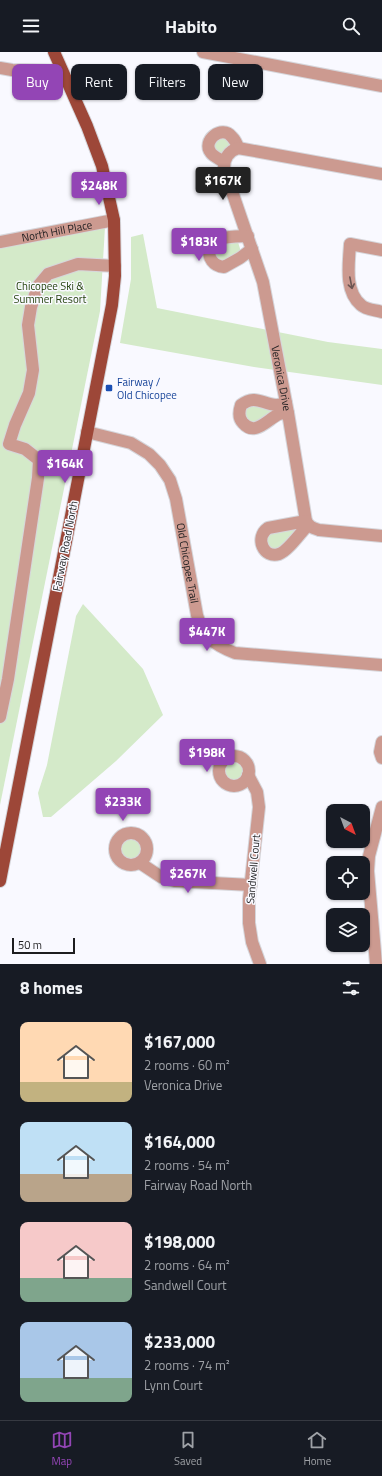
<!DOCTYPE html>
<html lang="en">
<head>
<meta charset="utf-8">
<style>
	:root { --surface:#171b24; --page:#242831; --text:#f1f3f6; --muted:#9ea1a6; --line:#363941; --accent:#9345b5 }
	body { margin:0; font-family:"Titillium Web",sans-serif; background:var(--page); color:var(--text); height:100vh; display:flex; flex-direction:column; font-size:15px; white-space:nowrap }
	* { box-sizing:border-box; margin:0 }
	p { font-size:13px; color:var(--muted) }
	.icon { flex:none; width:22px; height:22px; fill:none; stroke:currentColor; stroke-width:2; stroke-linecap:round; stroke-linejoin:round }
	.map { position:relative; height:912px; overflow:hidden }
	.side { display:flex; flex-direction:column; background:var(--surface); flex:1 }
	.side>* { flex:none }
	.hud { position:absolute; left:12px; top:12px; width:358px; height:36px; display:flex; gap:8px }
	.needle { width:26px; rotate:139deg }
	.buttons { position:absolute; left:326px; top:752px; display:grid; gap:8px }
	.buttons a { display:grid; place-items:center; width:44px; height:44px; border-radius:8px; background:var(--surface); box-shadow:0 1px 3px #0004; font-size:20px }
	.scale { position:absolute; left:12px; bottom:10px; width:63px; box-sizing:border-box; padding-left:4px; border:2px solid #1d1d1f; border-top:0; font-size:11px; line-height:14px; white-space:nowrap; color:#1d1d1f; -webkit-text-stroke:3px #f9f9ff; paint-order:stroke }
	.price { position:absolute; translate:-50% -34px; padding:0 9px; border-radius:4px; background:var(--accent); color:#fff; font-size:13px; line-height:26px; filter:drop-shadow(0 1px 2px #0008) }
	.price::after { content:''; position:absolute; left:50%; top:24px; width:12px; height:9px; margin-left:-6px; background:inherit; clip-path:polygon(0 0,100% 0,50% 100%) }
	.price.current { background:#222; color:#fff }
	ul { padding:0; list-style:none }
	li { display:flex; align-items:center; gap:12px; height:100px; padding:0 20px }
	li span { display:grid; place-items:center; flex:none; width:112px; height:80px; border-radius:8px; color:#555 }
	li>.icon { margin-inline-start:auto }
	span .icon { width:48px; height:48px; fill:#fffc; stroke-width:1 }
	li b { font-size:17px }
	h2 { display:flex; justify-content:space-between; align-items:center; height:48px; padding:0 20px; font-size:17px }
	.pill { padding:0 14px; border-radius:8px; background:var(--surface); box-shadow:0 1px 3px #0004; font-size:14px; line-height:36px }
	.pill.current { background:var(--accent); color:#fff }
	header { display:flex; justify-content:space-between; align-items:center; height:52px; padding:0 20px; background:var(--surface); font-size:18px; font-weight:700 }
	.dock { display:flex; justify-content:space-around; align-items:center; height:56px; border-top:1px solid var(--line); background:var(--surface); font-size:11px; color:var(--muted) }
	.dock a { display:grid; justify-items:center; gap:2px }
	.dock .current { color:var(--accent) }
	.map>svg:first-child { display:block }
</style>
</head>
<body>
<header><svg class="icon" aria-label="menu" viewBox="0 0 24 24"><path d="M4 6h16M4 12h16M4 18h16"/></svg>Habito<svg class="icon" aria-label="search" viewBox="0 0 24 24"><circle cx="10" cy="10" r="6"/><path d="M15 15l6 6"/></svg></header>
<div class="map">
<svg width="382" height="912" viewBox="0 0 382 912">
	<rect width="100%" height="100%" fill="#f9f9ff"/>
	<!-- green -->
	<g fill="#d4eac9">
		<path d="M224 85 231 92 221 102 217 101 213 93 216 87Z"/>
		<path d="M105 175 100 259 0 753V195Z"/>
		<path d="M143 182 157 256 328 290 382 297V333L254 315 120 291 131 227V185Z"/>
		<path d="M238 190 241 200 227 210H218L214 198 221 191Z"/>
		<path d="M252 352 273 358V359L254 372C246 368 244 366 246 357Z"/>
		<path d="M295 476 296 478 284 494 277 498 269 496 266 486 268 481Z"/>
		<path d="M83 552 143 617 163 663 116 709 51 765H43L38 741 47 713 76 564Z"/>
		<circle cx="234" cy="719" r="10"/>
		<circle cx="131" cy="797" r="10"/>
	</g>
	<g fill="none" stroke-linecap="round" stroke-linejoin="round">
		<!-- minor casing -->
		<g stroke="#d6d6db" stroke-width="14">
			<g id="minor">
				<path d="M203 0 382 34"/>
				<path d="M0 16 12 18 62 19"/>
				<path d="M224 110C220 107 214 105 211 101 201 89 222 72 232 85 235 88 237 92 238 96"/>
				<path id="s1" d="M382 122 238 96C229 99 224 106 224 116L263 230 288 361 306 469C309 475 313 476 319 478L382 484"/>
				<path d="M248 184C236 185 215 183 209 196 208 206 213 214 224 215L240 206 252 197"/>
				<path id="s2" d="M0 190 114 168"/>
				<path d="M382 198 350 192C349 211 344 239 361 253 366 258 376 258 382 260"/>
				<path d="M286 351C283 352 279 353 276 353 262 352 255 342 241 353 239 359 238 366 243 371 255 385 268 367 279 362 282 361 285 361 288 361"/>
				<path id="s3" d="M87 380 131 391 149 402 160 413 170 428 176 447 197 563C203 585 214 593 235 601L382 613"/>
				<path d="M306 469 268 476C254 486 264 507 279 502 288 499 301 480 308 473"/>
				<path d="M0 665 8 627 38 426 39 408 25 397 9 392 15 373 29 341 33 318 28 273 31 255 38 234 48 222 78 212 115 214"/>
				<path d="M382 690 380 700 382 706"/>
				<circle cx="234" cy="719" r="15"/>
				<path d="M248 723 257 740 259 755 249 847V871L252 890 260 912"/>
				<circle cx="131" cy="797" r="16"/>
				<path d="M140 811 161 825 175 829 251 833"/>
				<path d="M376 912 368 819 369 804 382 755"/>
			</g>
		</g>
		<!-- major casing -->
		<g stroke="#d6d6db" stroke-width="14">
			<path id="major" d="M0 829 112 253 115 224 114 168 102 114 87 74 54 0"/>
		</g>
		<!-- minor -->
		<use href="#minor" stroke="#cc9a90" stroke-width="12"/>
		<!-- major -->
		<use href="#major" stroke="#9d4738" stroke-width="12"/>
	</g>
	<!-- one-way arrows -->
	<defs><path id="oneway-shaft" d="M-6 0H5M1.5-3L5.5 0L1.5 3" fill="none" stroke-width="1.6" stroke-linecap="round" stroke-linejoin="round"/></defs>
	<use stroke="#6c5552" href="#oneway-shaft" transform="translate(351 231) rotate(79)"/>
	<!-- markers -->
	<rect fill="#1a4fb4" stroke="#f9f9ff" stroke-width="1.5" x="105" y="332" width="8" height="8" rx="2"/>
	<g text-anchor="middle" dominant-baseline="central" stroke-width="3" stroke-linejoin="round" paint-order="stroke">
		<!-- street labels -->
		<g font-size="11" fill="#1d1d1f" stroke="#f9f9ff">
			<text stroke="none"><textPath href="#s2" startOffset="58">North Hill Place</textPath></text>
			<text stroke="none"><textPath href="#s1" startOffset="391">Veronica Drive</textPath></text>
			<text transform="translate(65 494) rotate(-79)">Fairway Road North</text>
			<text stroke="none"><textPath href="#s3" startOffset="185">Old Chicopee Trail</textPath></text>
			<text transform="translate(253 817) rotate(-85)">Sandwell Court</text>
		</g>
		<!-- park labels -->
		<g font-size="11" fill="#21400a" stroke="#f9f9ff">
			<text x="50" y="234">Chicopee Ski &amp;<tspan x="50" dy="13">Summer Resort</tspan></text>
		</g>
		<!-- transit labels -->
		<g font-size="11" fill="#164399" stroke="#f9f9ff" text-anchor="start">
			<text x="117" y="330">Fairway /<tspan x="117" dy="13">Old Chicopee</tspan></text>
		</g>
	</g>
</svg>
<div class="buttons">
<a><svg class="needle" viewBox="-14 -14 28 28"><path d="M0-13l5 13h-10z" fill="#e53935"/><path d="M0 13l5-13h-10z" fill="#9ea1a6"/></svg></a>
<a><svg class="icon" aria-label="locate" viewBox="0 0 24 24"><circle cx="12" cy="12" r="6"/><path d="M12 2v4M12 18v4M2 12h4M18 12h4"/></svg></a>
<a><svg class="icon" aria-label="layers" viewBox="0 0 24 24"><path d="M12 4l9 5-9 5-9-5zM3 14l9 5 9-5"/></svg></a>
</div>
<div class="scale">50 m</div>
<b class="price current" style="left:223px;top:149px">$167K</b>
<b class="price" style="left:99px;top:154px">$248K</b>
<b class="price" style="left:199px;top:210px">$183K</b>
<b class="price" style="left:65px;top:432px">$164K</b>
<b class="price" style="left:207px;top:600px">$447K</b>
<b class="price" style="left:207px;top:721px">$198K</b>
<b class="price" style="left:123px;top:770px">$233K</b>
<b class="price" style="left:188px;top:842px">$267K</b>
<div class="hud">
<a class="pill current">Buy</a>
<a class="pill">Rent</a>
<a class="pill">Filters</a>
<a class="pill">New</a>
</div>
</div>
<section class="side">
<h2>8 homes<svg class="icon" aria-label="filters" viewBox="0 0 24 24"><path d="M4 7h16M4 17h16"/><circle cx="9" cy="7" r="2"/><circle cx="15" cy="17" r="2"/></svg></h2>
<ul>
<li><span style="background:linear-gradient(#ffd9b3 75%,#c2b280 0)"><svg class="icon" aria-label="home" viewBox="0 0 24 24"><path d="M3 11l9-7 9 7M6 9v11h12V9"/></svg></span><div><b>$167,000</b><p>2 rooms · 60 m²</p><p>Veronica Drive</p></div></li>
<li><span style="background:linear-gradient(#bfe0f5 65%,#b9a48a 0)"><svg class="icon" aria-label="home" viewBox="0 0 24 24"><path d="M3 11l9-7 9 7M6 9v11h12V9"/></svg></span><div><b>$164,000</b><p>2 rooms · 54 m²</p><p>Fairway Road North</p></div></li>
<li><span style="background:linear-gradient(#f6c9c9 70%,#7fa58c 0)"><svg class="icon" aria-label="home" viewBox="0 0 24 24"><path d="M3 11l9-7 9 7M6 9v11h12V9"/></svg></span><div><b>$198,000</b><p>2 rooms · 64 m²</p><p>Sandwell Court</p></div></li>
<li><span style="background:linear-gradient(#a9c7e8 70%,#7fa58c 0)"><svg class="icon" aria-label="home" viewBox="0 0 24 24"><path d="M3 11l9-7 9 7M6 9v11h12V9"/></svg></span><div><b>$233,000</b><p>2 rooms · 74 m²</p><p>Lynn Court</p></div></li>
</ul>
</section>
<nav class="dock">
<a class="current"><svg class="icon" aria-label="map" viewBox="0 0 24 24"><path d="M3 6l6-2 6 2 6-2v14l-6 2-6-2-6 2zM9 4v14M15 6v14"/></svg>Map</a>
<a><svg class="icon" aria-label="saved" viewBox="0 0 24 24"><path d="M7 4h10v16l-5-4-5 4z"/></svg>Saved</a>
<a><svg class="icon" aria-label="home" viewBox="0 0 24 24"><path d="M3 11l9-7 9 7M6 9v11h12V9"/></svg>Home</a>
</nav>
</body>
</html>
